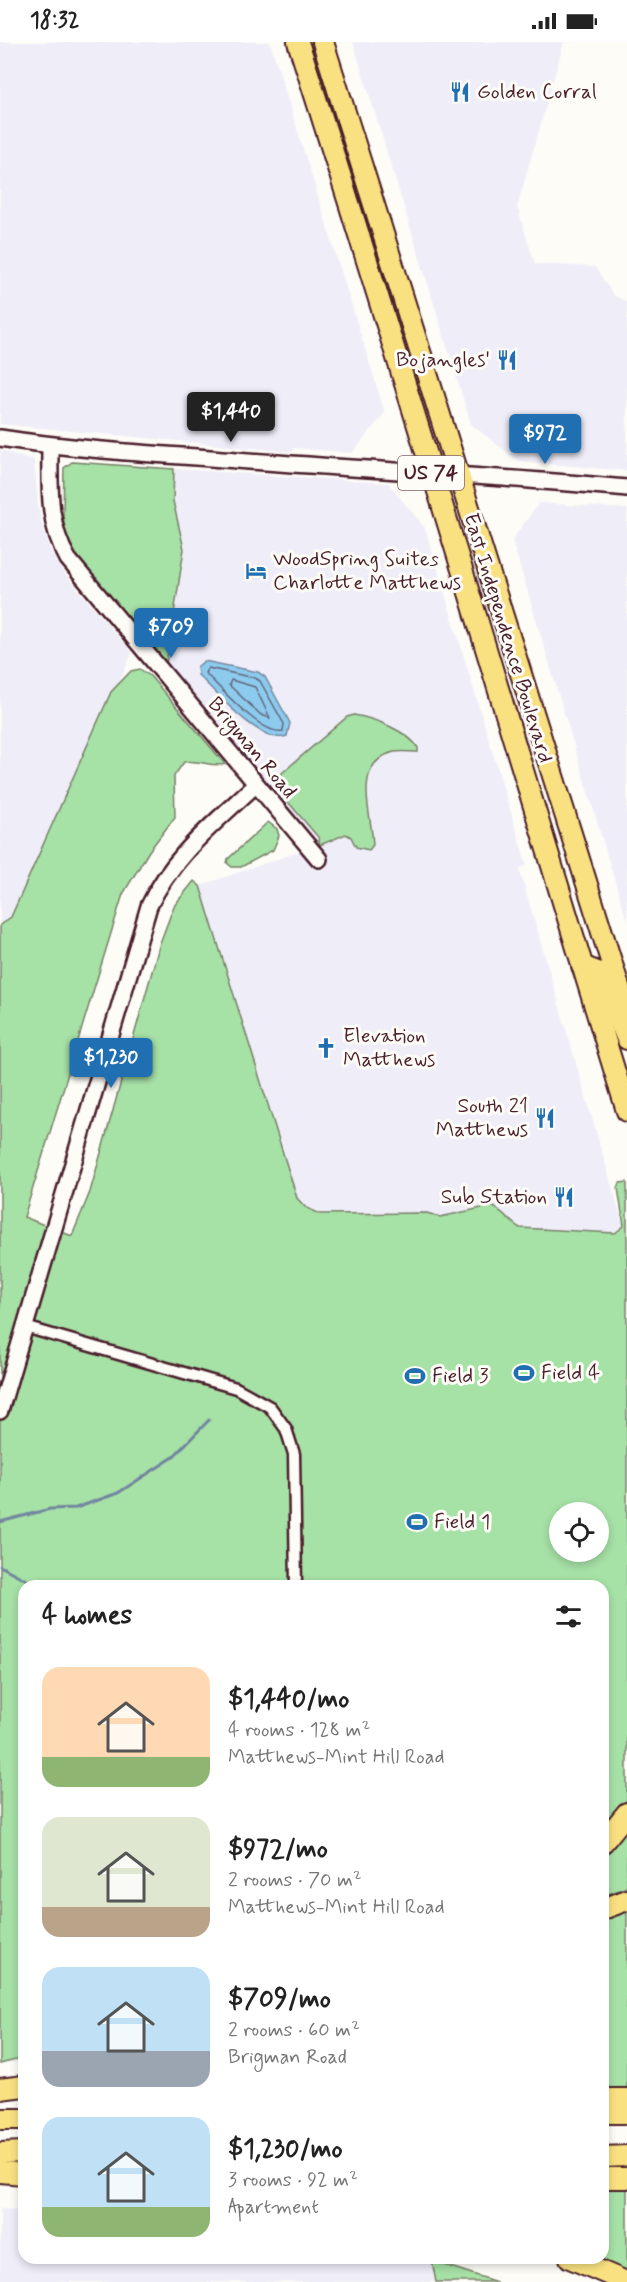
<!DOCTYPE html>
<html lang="en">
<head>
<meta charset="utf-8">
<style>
	:root { --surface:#fff; --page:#f2f2f2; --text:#222; --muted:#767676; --accent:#1f6fb2 }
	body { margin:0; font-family:Mynerve,sans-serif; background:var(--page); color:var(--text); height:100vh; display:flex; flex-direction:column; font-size:22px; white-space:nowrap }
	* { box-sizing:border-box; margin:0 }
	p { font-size:20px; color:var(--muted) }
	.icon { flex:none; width:33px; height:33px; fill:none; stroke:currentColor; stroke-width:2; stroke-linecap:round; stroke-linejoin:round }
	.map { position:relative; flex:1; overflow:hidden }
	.panel { position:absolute; left:18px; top:1538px; width:591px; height:684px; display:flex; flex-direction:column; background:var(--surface); border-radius:18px; box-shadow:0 3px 9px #0003 }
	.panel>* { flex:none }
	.tools { position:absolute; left:549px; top:1460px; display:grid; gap:12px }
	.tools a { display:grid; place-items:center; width:60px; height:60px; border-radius:50%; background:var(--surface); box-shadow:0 3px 9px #0003; font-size:30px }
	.price { position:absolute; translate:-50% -51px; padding:0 14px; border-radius:6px; background:var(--accent); color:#fff; font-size:20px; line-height:39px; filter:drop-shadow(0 2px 3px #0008) }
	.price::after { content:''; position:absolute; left:50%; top:36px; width:18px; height:14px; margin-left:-9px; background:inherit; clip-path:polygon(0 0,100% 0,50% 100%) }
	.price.selected { background:#222; color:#fff }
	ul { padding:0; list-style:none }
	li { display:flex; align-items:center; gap:18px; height:150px; padding:0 24px }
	li span { display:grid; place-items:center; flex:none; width:168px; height:120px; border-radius:18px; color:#555 }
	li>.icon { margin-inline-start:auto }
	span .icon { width:72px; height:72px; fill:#fffc; stroke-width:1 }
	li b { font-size:26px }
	h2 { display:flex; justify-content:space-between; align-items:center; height:72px; padding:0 24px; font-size:26px }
	.status { display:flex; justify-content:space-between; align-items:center; height:42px; padding:0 30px; background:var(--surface); direction:ltr }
	.status svg { height:16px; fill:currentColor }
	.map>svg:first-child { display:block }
</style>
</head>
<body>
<div class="status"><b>18:32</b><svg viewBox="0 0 49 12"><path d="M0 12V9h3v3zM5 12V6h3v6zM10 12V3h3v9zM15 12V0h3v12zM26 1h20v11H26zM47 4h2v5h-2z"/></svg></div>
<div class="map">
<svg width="627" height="2240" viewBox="0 0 627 2240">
	<rect width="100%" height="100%" fill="#fdfcf7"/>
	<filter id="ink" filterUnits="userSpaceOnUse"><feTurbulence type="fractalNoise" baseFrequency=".0167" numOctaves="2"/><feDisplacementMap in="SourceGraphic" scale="12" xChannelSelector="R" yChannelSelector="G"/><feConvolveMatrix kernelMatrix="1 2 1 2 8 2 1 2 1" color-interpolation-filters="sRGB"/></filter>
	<g filter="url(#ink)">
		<!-- built -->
		<g fill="#efedf8">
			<path d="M0 0H270L385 371 352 411 294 406 292 410 0 382Z"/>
			<path d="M353 0H564L517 165 535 222 595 225 613 253 627 260V429L518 419 471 382Z"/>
			<path d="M0 408 34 418 39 472 51 510 66 533 132 611 11 886 0 883Z"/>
			<path d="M72 420 388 441 425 486 527 824 519 826 627 1196 304 1179 199 844 319 803 78 516 66 494 63 473V434L64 426Z"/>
			<path d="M539 461 627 467V879L512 498Z"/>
			<path d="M0 2167 24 2168V2216H416L432 2219 436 2240H0Z"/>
		</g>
		<!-- green -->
		<g fill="#a6e1a6" stroke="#788068" stroke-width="1.5" fill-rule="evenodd">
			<path d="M72 420 174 427 173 459 184 507 166 623 78 516 66 494 63 473 64 426Z"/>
			<path d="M140 627 150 634 225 722C213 726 198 717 184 720L174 734 175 775 149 809 123 852 24 1175 72 1194 90 1150 160 901 174 864 194 839 200 844 297 1156 305 1165 320 1172 427 1171 440 1175 491 1164C503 1168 509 1180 520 1186L615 1191 624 1184 618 1146 620 1141 627 1140V1758L603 1787V1544H24V2016L0 2022V883L11 875 111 650 131 629ZM560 1470H598V1509H560Z"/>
			<path d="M354 673C373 676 408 689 418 706V710C410 710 402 709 394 710 351 721 372 772 373 803L369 808 356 805 351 795 346 792 320 803 318 795 277 747 276 741 282 731 347 675Z"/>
			<path d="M268 780 277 787 279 794 273 808 241 825H232L227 821 228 817Z"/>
			<path d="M627 1781V1845L603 1854V1809Z"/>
			<path d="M627 1867V2058H603V1876Z"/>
			<path d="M603 2143H627V2232L588 2216H603Z"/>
			<path d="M432 2219 497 2240H436Z"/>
		</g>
		<!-- water -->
		<path fill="#8ccbed" stroke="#72869f" stroke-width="1.5" d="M204 619 258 630 265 635 290 681 287 694C262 705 215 649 198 633L197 625Z"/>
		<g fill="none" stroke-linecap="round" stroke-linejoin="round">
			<!-- shore -->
			<g stroke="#646479" stroke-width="1.5">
				<path d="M208 626 255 636 260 639 284 682 283 689C262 694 220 645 205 631Z"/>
				<path d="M231 638 255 645 270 676 261 673 229 643Z"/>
			</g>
			<!-- stream -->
			<g stroke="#72869f" stroke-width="3">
				<path d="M0 1480 50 1467 76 1466 118 1451 172 1416 209 1378"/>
				<path d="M0 1524 38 1544"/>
			</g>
			<!-- street casing -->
			<g stroke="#4a1f2b" stroke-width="15">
				<path id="street" d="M25 1285 236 1346 270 1365 286 1387 294 1412 296 1544"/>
			</g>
			<!-- secondary casing -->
			<g stroke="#4a1f2b" stroke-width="20">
				<g id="secondary">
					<path d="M0 396C78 408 157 412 236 418 367 428 497 434 627 446"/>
					<path d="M50 404C50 444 47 481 68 517L319 817"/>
					<path d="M0 1369 149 864C173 813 215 781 255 743"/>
				</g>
			</g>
			<!-- highway casing -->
			<g stroke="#4a1f2b" stroke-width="24">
				<g id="highway">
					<path d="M298 0C412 355 517 713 627 1069"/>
					<path d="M323 0 627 970"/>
					<path d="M582 924 600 931 627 997"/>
					<path d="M603 1800 627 1771"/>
					<path d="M603 1867 627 1858"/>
					<path d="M0 2047 24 2044"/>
					<path d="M603 2057H627"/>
					<path d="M603 2071H627"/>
					<path d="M0 2077H24"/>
					<path d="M0 2111 24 2110"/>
					<path d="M603 2115 627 2114"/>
					<path d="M0 2130 24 2132"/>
					<path d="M603 2136H627"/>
					<path d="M570 2216 626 2240"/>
				</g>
			</g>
			<!-- street -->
			<use href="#street" stroke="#fdfcf7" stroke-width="10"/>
			<!-- secondary -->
			<use href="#secondary" stroke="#fdfcf7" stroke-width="15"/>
			<!-- highway -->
			<use href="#highway" stroke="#f9e181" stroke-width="20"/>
		</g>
	</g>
	<!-- icons -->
	<defs>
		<g id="restaurant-bare" transform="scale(1.62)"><path d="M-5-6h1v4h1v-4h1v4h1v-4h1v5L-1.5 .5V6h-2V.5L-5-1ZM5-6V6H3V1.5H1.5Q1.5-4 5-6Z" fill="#1f6fb2" stroke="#fdfcf7" stroke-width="2.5" paint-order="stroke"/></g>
		<g id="hotel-bare" transform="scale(1.62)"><path d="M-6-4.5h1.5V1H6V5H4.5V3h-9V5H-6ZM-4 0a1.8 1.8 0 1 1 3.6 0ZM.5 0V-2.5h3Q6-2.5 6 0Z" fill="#1f6fb2" stroke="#fdfcf7" stroke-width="2.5" paint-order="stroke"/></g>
		<g id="church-bare" transform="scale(1.62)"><path d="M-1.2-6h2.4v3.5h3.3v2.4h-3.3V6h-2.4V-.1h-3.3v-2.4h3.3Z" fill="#1f6fb2" stroke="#fdfcf7" stroke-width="2.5" paint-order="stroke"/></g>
		<g id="stadium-bare" transform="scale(1.62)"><path d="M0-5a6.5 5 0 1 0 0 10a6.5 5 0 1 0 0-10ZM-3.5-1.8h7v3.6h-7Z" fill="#1f6fb2" stroke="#fdfcf7" stroke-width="2.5" paint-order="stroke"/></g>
	</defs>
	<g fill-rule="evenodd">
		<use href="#restaurant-bare" x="460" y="50"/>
		<use href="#restaurant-bare" x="507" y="318"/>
		<use href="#hotel-bare" x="256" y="529"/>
		<use href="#church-bare" x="326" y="1006"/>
		<use href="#restaurant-bare" x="545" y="1076"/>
		<use href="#restaurant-bare" x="564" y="1155"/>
		<use href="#stadium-bare" x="524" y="1331"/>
		<use href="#stadium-bare" x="415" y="1334"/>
		<use href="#stadium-bare" x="417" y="1480"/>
	</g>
	<g text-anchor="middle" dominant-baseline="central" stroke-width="6" stroke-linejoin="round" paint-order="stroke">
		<!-- shield labels -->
		<rect fill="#fdfcf7" stroke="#806168" stroke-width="1.5" x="398" y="414" width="66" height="34" rx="4.5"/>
		<g font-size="20" font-weight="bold" fill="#4a1f2b">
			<text x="431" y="431">US 74</text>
		</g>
		<!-- poi labels -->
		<g font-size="21" fill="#4a1f2b" stroke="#fdfcf7" text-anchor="start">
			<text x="477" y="50">Golden Corral</text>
			<text x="490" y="318" text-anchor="end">Bojangles'</text>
			<text x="273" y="517">WoodSpring Suites<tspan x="273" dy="24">Charlotte Matthews</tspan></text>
			<text x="343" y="994">Elevation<tspan x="343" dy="24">Matthews</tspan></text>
			<text x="528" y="1064" text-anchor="end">South 21<tspan x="528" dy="24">Matthews</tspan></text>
			<text x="547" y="1155" text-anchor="end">Sub Station</text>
			<text x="541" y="1331">Field 4</text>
			<text x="432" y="1334">Field 3</text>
			<text x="434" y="1480">Field 1</text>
		</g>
		<!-- street labels -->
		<g font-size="21" fill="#4a1f2b" stroke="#fdfcf7">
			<text transform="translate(508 596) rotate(73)">East Independence Boulevard</text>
			<text transform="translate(252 706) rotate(50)">Brigman Road</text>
		</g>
	</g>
</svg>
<div class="tools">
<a><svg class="icon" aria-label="locate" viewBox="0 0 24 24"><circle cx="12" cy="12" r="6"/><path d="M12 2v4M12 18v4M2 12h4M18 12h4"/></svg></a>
</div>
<b class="price selected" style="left:231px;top:401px">$1,440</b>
<b class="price" style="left:545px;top:423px">$972</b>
<b class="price" style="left:171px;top:617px">$709</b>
<b class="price" style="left:111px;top:1047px">$1,230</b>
<section class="panel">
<h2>4 homes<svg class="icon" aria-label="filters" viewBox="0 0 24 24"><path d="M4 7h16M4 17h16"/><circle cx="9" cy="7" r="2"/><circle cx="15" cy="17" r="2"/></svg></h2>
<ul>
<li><span style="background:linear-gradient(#ffd9b3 75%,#8fb573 0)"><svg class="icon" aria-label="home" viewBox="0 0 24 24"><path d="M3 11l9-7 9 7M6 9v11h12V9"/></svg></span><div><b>$1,440/mo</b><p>4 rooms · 128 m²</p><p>Matthews-Mint Hill Road</p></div></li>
<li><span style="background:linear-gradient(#dfe7d0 75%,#b9a48a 0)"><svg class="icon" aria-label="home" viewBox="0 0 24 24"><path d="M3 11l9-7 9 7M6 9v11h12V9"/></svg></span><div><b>$972/mo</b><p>2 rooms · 70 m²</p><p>Matthews-Mint Hill Road</p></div></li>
<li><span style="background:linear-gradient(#bfe0f5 70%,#9aa5b1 0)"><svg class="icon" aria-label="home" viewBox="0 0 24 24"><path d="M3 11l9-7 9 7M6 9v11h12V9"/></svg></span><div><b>$709/mo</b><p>2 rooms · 60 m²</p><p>Brigman Road</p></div></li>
<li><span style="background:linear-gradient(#bfe0f5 75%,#8fb573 0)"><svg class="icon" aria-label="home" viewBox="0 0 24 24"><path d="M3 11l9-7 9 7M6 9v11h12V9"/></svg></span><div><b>$1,230/mo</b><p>3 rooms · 92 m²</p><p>Apartment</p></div></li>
</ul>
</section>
</div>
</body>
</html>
